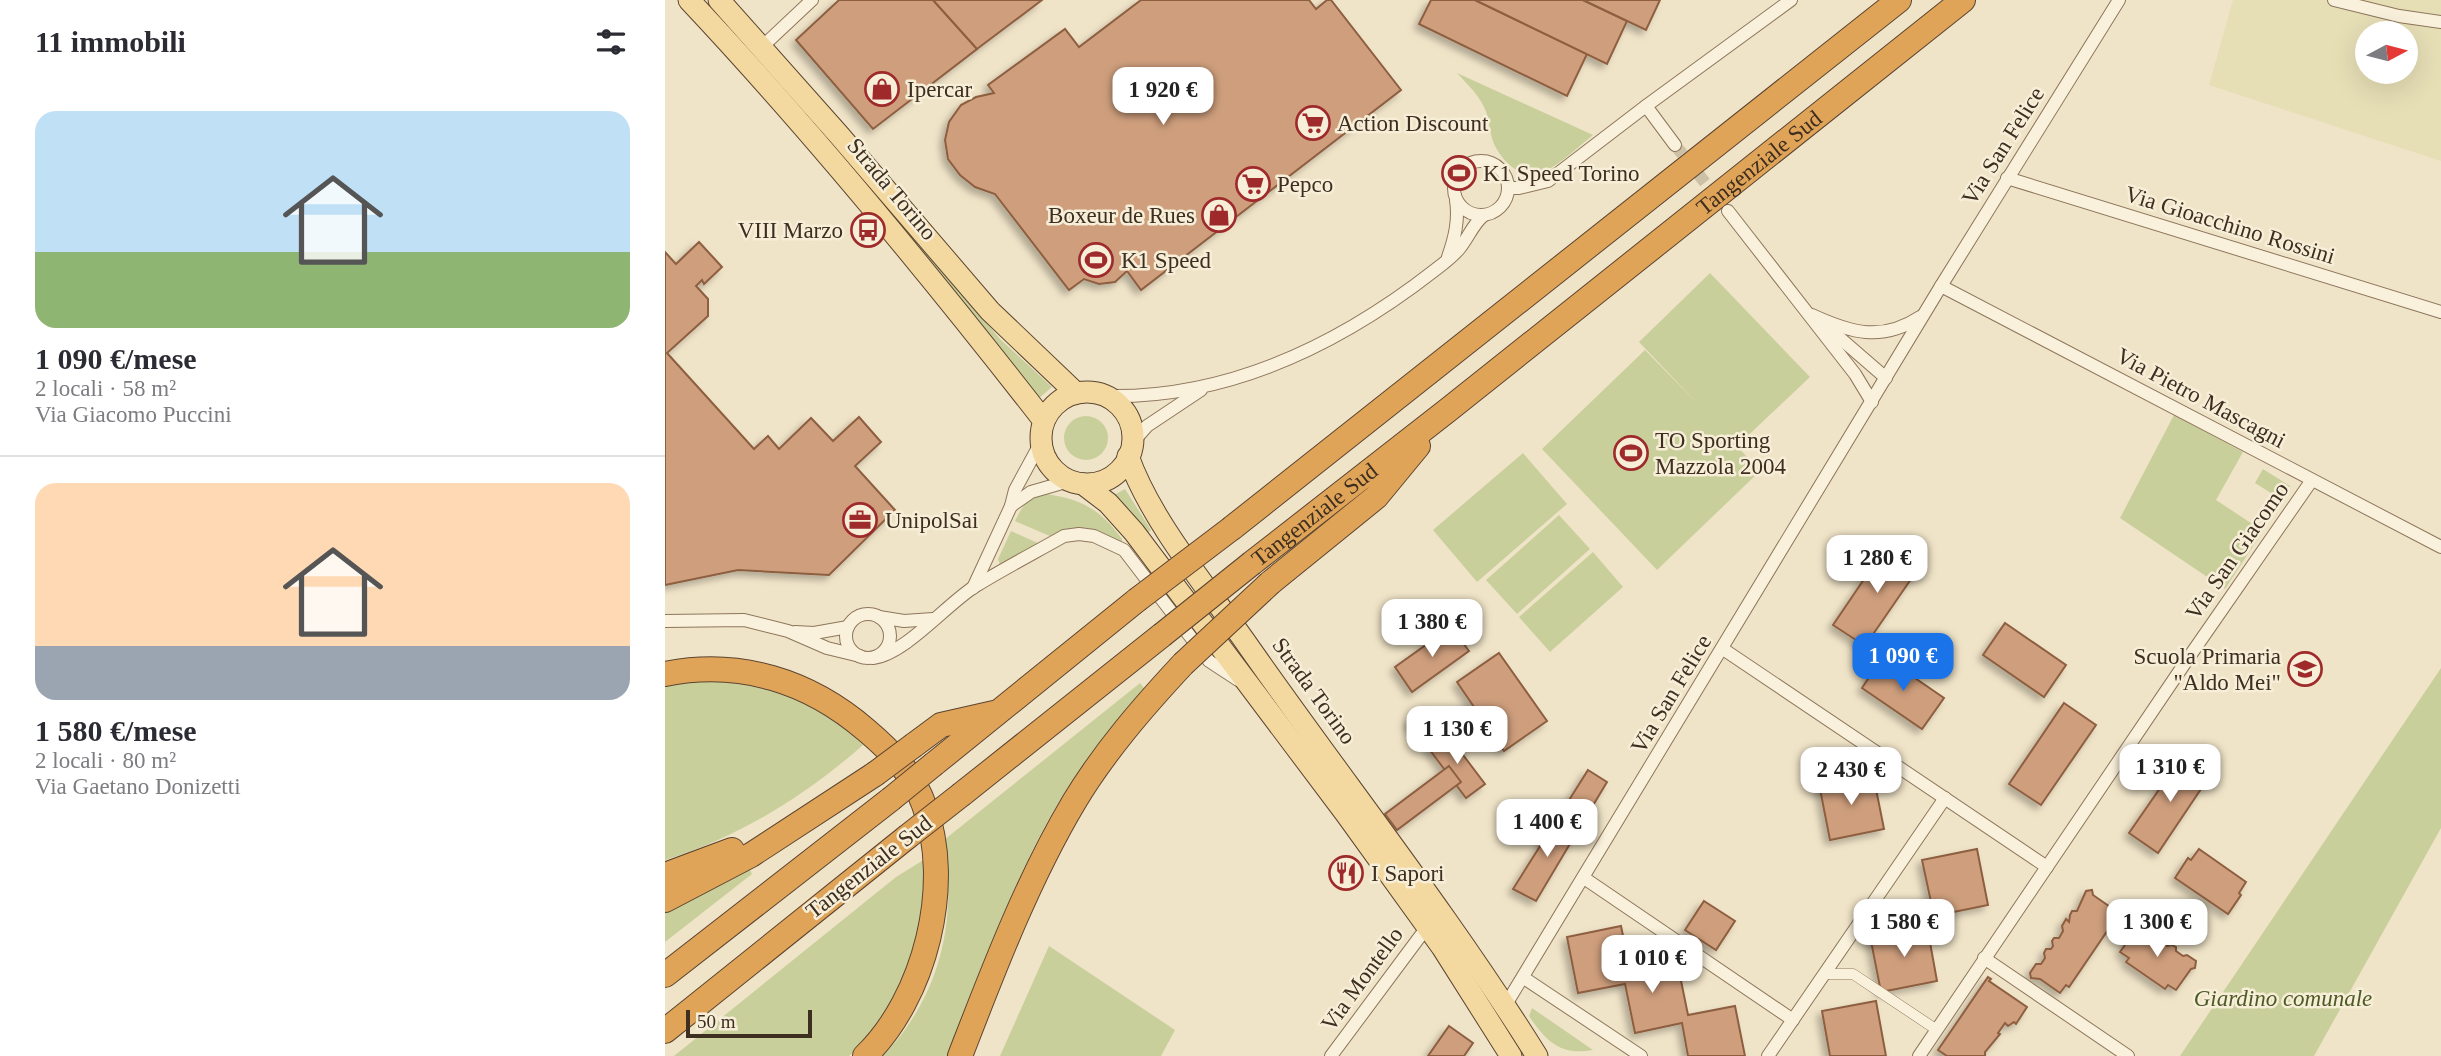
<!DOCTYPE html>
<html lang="it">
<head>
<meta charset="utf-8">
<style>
	:root { --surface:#fff; --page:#f2f2f3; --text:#2b2b33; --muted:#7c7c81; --line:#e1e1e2; --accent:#1a73e8 }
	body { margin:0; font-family:"Times New Roman",serif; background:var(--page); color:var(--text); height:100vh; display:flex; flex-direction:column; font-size:26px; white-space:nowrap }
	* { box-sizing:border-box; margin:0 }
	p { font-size:23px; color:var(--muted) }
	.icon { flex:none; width:38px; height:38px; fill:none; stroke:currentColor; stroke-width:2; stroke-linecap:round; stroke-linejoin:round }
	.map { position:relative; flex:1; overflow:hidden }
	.drawer { display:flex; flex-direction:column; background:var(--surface); width:665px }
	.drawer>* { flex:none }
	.needle { width:46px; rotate:83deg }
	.tools { position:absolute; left:1690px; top:21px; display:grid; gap:14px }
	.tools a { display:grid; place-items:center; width:63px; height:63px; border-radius:50%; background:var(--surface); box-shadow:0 7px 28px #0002; font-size:35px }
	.scale { position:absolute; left:21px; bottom:18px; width:126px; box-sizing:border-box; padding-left:7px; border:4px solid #3d2e20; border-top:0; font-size:19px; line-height:24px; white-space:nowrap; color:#3d2e20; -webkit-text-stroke:5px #f7eed8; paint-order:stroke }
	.price { position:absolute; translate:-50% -60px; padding:0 16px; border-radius:14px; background:#fff; color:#222; font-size:23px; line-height:46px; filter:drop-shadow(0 2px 4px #0008) }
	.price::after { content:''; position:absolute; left:50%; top:42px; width:21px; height:16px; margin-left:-10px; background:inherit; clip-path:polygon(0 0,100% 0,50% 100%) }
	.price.active { background:var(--accent); color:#fff }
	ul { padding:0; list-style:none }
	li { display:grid; align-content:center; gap:14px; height:371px; padding:0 35px }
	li+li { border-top:2px solid var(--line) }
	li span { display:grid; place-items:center; height:217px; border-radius:21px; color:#555 }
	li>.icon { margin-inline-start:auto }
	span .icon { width:126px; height:126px; fill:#fffc; stroke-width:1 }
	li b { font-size:30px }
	h2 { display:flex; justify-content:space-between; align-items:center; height:84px; padding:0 35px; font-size:30px }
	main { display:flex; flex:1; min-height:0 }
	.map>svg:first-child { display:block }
</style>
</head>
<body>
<main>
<section class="drawer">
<h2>11 immobili<svg class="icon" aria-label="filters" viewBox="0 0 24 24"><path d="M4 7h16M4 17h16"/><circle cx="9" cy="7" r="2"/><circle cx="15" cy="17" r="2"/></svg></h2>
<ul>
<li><span style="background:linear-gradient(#bfe0f5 65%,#8fb573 0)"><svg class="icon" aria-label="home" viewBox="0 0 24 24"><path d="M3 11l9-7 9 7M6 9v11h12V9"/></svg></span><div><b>1 090 €/mese</b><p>2 locali · 58 m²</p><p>Via Giacomo Puccini</p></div></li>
<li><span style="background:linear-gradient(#ffd9b3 75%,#9aa5b1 0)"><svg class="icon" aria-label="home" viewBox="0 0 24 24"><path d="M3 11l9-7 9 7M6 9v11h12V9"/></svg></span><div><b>1 580 €/mese</b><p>2 locali · 80 m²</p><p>Via Gaetano Donizetti</p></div></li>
</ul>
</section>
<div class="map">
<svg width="1776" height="1056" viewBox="0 0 1776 1056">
	<defs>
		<filter id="shadow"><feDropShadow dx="-4.5" dy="4.5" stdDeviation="3.5" flood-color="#0004"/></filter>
	</defs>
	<rect width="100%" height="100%" fill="#f0e4c8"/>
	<!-- farmland -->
	<path fill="#e6deb5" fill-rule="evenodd" d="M1568 0H1776V161L1544 85ZM1703 33H1741V72H1703Z"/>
	<!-- green -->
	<g fill="#c9cf9b">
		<path d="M792 73 928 135C913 147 897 163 880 171 858 182 838 163 829 144 824 132 825 119 819 107 813 94 802 84 792 73Z"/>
		<path d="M156 126 335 339 387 387 373 399 330 340 153 129Z"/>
		<path d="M1045 273 1145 377 1072 446 1095 471 992 570 877 449 980 350 1034 405 974 342Z"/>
		<path d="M1509 415 1578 452 1551 500 1598 531 1560 589 1455 518Z"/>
		<circle cx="421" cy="438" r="22"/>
		<path d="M858 453 902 504 812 582 768 530Z"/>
		<path d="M1598 469 1625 486 1617 500 1590 483Z"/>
		<path d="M460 489 486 530 482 534 465 511 449 495Z"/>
		<path d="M381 494C417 499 436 510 457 539V542L387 537 350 521C357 506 364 496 381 494Z"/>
		<path d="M894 515 925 549 852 614 821 580Z"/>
		<path d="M346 531 375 544 335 565 333 559Z"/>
		<path d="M928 552 958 587 885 652 854 617Z"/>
		<path d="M1776 668V828L1649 1056H1515Z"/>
		<path d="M46 679 83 682 154 707 180 726 198 745C140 796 74 837 0 860V684Z"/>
		<path d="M475 683 479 688C445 728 411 771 385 817 343 893 314 976 282 1056H218C276 995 292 922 279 840Z"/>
		<path d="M260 859 257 928 233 998 188 1053 184 1056H9L231 877Z"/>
		<path d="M84 868 87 874 0 942V911Z"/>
		<path d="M384 946 510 1030 496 1056H335Z"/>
		<path d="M867 1008 928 1050C895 1056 881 1041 864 1016Z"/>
	</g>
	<!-- building -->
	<g fill="#cf9f7d" stroke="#8d5f41" stroke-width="2" filter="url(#shadow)">
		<path d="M174 0H268L312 49 208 129 131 40Z"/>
		<path d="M268 0H377L312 49Z"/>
		<path d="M476 0H644L651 9 662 0H666L736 90 476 290 462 271 450 282 434 284 419 279 404 290 330 194 310 187 295 175 283 159 280 140 284 122 296 105 311 97 329 93 323 85 400 29 414 47Z"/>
		<path d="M766 0H810L922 54 902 96 754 24Z"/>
		<path d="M810 0H918L962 21 942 64Z"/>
		<path d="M918 0H995L981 30Z"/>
		<path d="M34 242 57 267 39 284 37 280 31 286 43 299V316L2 353 89 449 103 436 114 449 146 418 168 441 194 417 216 442 190 466 230 510 164 575 73 570 0 585V252L11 264Z"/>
		<path d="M1223 544 1255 566 1200 646 1168 625Z"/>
		<path d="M1340 623 1401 665 1379 697 1318 655Z"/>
		<path d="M786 627 804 651 747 692 730 667Z"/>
		<path d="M834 653 882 721 839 751 792 682Z"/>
		<path d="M1218 656 1279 698 1257 729 1197 688Z"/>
		<path d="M1399 703 1431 725 1376 805 1344 784Z"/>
		<path d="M762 708 769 718 751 732 743 722Z"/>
		<path d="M783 735 820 784 801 798 764 749Z"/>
		<path d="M1518 755 1546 774 1493 853 1464 833Z"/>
		<path d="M784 766 796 782 732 830 720 814Z"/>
		<path d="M923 770 942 782 915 827 894 816Z"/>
		<path d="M1208 774 1219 829 1165 840 1154 784Z"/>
		<path d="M894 816 915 827 871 901 848 889Z"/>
		<path d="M1312 849 1323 905 1269 916 1257 860Z"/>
		<path d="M1534 849 1581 882 1574 893 1576 895 1563 914 1510 878 1523 858 1526 860Z"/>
		<path d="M1427 890 1428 895 1451 911 1446 919 1449 921 1404 987 1401 985 1395 993 1375 979 1366 978 1365 973 1371 964H1376L1380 958 1379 953 1381 949H1386L1388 946 1387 941 1389 938H1394L1398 931 1397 926 1401 919 1404 922 1405 915 1407 911H1412L1421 891Z"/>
		<path d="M1039 901 1070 921 1051 950 1020 930Z"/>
		<path d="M1475 923 1492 938 1496 937 1500 940 1502 946 1507 945 1511 947V951L1518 956 1522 955 1531 961 1530 968 1526 969 1511 990 1503 985 1500 989 1461 962 1464 958 1455 952 1470 931 1471 924Z"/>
		<path d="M956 926 966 975 1013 966 1023 1015 1070 1006 1080 1056H1023L1017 1023 970 1033 960 984 913 993 902 937Z"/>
		<path d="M1262 926 1272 981 1216 992 1205 936Z"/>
		<path d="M1323 977 1326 979 1324 981 1362 1007 1351 1024 1349 1022 1343 1026 1340 1023 1333 1033 1335 1034 1320 1052V1056H1282L1273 1050Z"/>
		<path d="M1211 1001 1221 1056H1165L1157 1011Z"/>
		<path d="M784 1026 808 1043 799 1056H763Z"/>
	</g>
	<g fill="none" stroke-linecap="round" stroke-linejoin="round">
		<!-- minor-tunnel -->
		<path stroke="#ccc0a6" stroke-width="12" stroke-dasharray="12 6" stroke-linecap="butt" d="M1010 145 1054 200"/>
		<!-- pedestrian casing -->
		<g stroke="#8d765c" stroke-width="11">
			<path id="pedestrian" d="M1160 974H1188L1272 1030"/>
		</g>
		<!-- minor casing -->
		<g stroke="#8d765c" stroke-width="14">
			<g id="minor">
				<path d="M1669 0 1734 16 1776 22"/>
				<path d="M97 47 147 0"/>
				<path d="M981 106 1010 145"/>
				<circle cx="816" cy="188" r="27"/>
				<path d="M1342 178 1776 312"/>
				<path d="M843 188H854L883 181 981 106 1126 0"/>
				<path d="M1063 211 1190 374 1207 402"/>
				<path d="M783 257C790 237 794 220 791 200"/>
				<path d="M1276 286 1776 547"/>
				<path d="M1147 315C1186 333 1217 342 1255 317"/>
				<path d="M1161 326 1221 378"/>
				<path d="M440 396C564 399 674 345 770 270 778 264 788 256 794 249 804 237 807 225 819 215"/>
				<path d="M467 443 482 426 536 390"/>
				<path d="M346 506 366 492 404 481"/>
				<path d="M308 588 346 506 350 490 376 442"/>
				<circle cx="203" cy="636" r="22"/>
				<path d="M214 617 239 621 268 619"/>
				<path d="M0 621 79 620 123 631 162 648 195 656"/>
				<path d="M130 632 149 633 183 627"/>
				<path d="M1058 649 1382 867"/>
				<path d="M208 658C240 654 281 605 309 587 338 569 369 553 399 536L414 534 429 536 459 550 544 661 573 680"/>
				<path d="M919 878 1128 1020"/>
				<path d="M1319 958 1463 1056"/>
				<path d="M859 978 976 1056"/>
				<path d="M840 1006 1276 286 1454 0"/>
				<path d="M666 1056 762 927"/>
				<path d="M1103 1056 1280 798"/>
				<path d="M1254 1056 1522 660 1647 480"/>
			</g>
		</g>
		<!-- primary casing -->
		<g stroke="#5b4430" stroke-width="23">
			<g id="primary">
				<path d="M24 0C150 134 266 276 379 421"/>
				<path d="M54 0 174 135 325 311 411 393"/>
				<circle cx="422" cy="438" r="46"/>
				<path d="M463 456C485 519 540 585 579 640 676 779 782 912 872 1056"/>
				<path d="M418 484 443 503 469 532 681 814 777 947 846 1056"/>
			</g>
		</g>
		<!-- motorway casing -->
		<g stroke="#5b4430" stroke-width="26">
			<g id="motorway">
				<path d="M567 528 1234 0"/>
				<path id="s1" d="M587 563 783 410 1298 0"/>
				<path d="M605 583 711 497 753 446"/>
				<path d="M0 674C75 659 144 681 201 730 226 751 248 774 259 805 289 884 260 998 200 1056"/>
				<path d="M249 745 276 725 329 713"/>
				<path d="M269 764 472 600"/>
				<path d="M297 794 497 635"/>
				<path d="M0 875 67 850"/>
				<path d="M0 900 86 855 210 774"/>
				<path d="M0 975 226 799"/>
				<path d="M0 1031 242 837"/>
				<path d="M295 1056C328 971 362 881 409 802 439 752 478 707 518 664"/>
			</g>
		</g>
		<!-- pedestrian -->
		<use href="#pedestrian" stroke="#faf1dc" stroke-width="10"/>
		<!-- minor -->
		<use href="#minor" stroke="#faf1dc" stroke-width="12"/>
		<!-- primary -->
		<use href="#primary" stroke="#f3d9a0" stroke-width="21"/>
		<!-- motorway -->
		<use href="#motorway" stroke="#e0a458" stroke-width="24"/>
		<!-- motorway-bridge casing -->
		<g stroke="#5b4430" stroke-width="26" stroke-linecap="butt">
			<g id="motorway-bridge">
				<path d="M472 600 567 528"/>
				<path d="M497 635 587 563"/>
				<path d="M518 664 605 583"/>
				<path d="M210 774 249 745"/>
				<path d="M226 799 269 764"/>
				<path d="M242 837 297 794"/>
			</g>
		</g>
		<!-- motorway-bridge -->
		<use href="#motorway-bridge" stroke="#e0a458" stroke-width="24"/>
	</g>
	<!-- icons -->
	<defs>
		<g id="shop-ring" transform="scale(1.75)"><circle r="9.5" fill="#f7eed8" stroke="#9e2a2b" stroke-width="1.5"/><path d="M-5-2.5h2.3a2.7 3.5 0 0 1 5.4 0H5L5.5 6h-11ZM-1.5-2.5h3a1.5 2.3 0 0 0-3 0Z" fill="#9e2a2b"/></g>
		<g id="supermarket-ring" transform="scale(1.75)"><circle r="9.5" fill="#f7eed8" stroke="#9e2a2b" stroke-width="1.5"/><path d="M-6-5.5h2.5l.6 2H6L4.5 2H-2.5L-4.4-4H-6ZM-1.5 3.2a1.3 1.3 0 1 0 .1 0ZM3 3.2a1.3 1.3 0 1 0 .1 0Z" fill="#9e2a2b"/></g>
		<g id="stadium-ring" transform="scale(1.75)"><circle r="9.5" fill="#f7eed8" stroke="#9e2a2b" stroke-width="1.5"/><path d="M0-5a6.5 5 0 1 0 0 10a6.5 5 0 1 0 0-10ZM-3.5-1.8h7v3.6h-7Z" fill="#9e2a2b"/></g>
		<g id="bus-ring" transform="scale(1.75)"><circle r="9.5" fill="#f7eed8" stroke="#9e2a2b" stroke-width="1.5"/><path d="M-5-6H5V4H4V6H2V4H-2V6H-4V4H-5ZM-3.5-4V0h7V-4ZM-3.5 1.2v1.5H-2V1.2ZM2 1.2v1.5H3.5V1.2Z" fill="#9e2a2b"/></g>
		<g id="office-ring" transform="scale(1.75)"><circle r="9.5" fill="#f7eed8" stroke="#9e2a2b" stroke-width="1.5"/><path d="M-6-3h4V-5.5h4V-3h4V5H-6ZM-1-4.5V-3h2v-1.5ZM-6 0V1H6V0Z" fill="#9e2a2b"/></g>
		<g id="school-ring" transform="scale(1.75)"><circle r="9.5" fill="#f7eed8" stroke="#9e2a2b" stroke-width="1.5"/><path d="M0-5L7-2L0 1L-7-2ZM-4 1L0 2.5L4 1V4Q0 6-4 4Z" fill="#9e2a2b"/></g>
		<g id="restaurant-ring" transform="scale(1.75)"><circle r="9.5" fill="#f7eed8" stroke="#9e2a2b" stroke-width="1.5"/><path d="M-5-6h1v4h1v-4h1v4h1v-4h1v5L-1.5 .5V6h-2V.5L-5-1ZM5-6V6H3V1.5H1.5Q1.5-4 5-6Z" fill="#9e2a2b"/></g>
	</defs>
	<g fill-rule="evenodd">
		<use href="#shop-ring" x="217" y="89"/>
		<use href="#supermarket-ring" x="648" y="123"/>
		<use href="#stadium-ring" x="794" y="173"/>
		<use href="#supermarket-ring" x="588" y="184"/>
		<use href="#shop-ring" x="554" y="215"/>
		<use href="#bus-ring" x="203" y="230"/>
		<use href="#stadium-ring" x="431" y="260"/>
		<use href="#stadium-ring" x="966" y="453"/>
		<use href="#office-ring" x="195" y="520"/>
		<use href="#school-ring" x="1640" y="669"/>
		<use href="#restaurant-ring" x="681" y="873"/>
	</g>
	<g text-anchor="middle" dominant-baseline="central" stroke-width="5" stroke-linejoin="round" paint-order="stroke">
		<!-- poi labels -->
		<g font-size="23" fill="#3d2e20" stroke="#f7eed8" text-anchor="start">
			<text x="242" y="89">Ipercar</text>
			<text x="672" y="123">Action Discount</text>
			<text x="818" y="173">K1 Speed Torino</text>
			<text x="612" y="184">Pepco</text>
			<text x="530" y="215" text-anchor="end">Boxeur de Rues</text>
			<text x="178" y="230" text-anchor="end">VIII Marzo</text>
			<text x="456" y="260">K1 Speed</text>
			<text x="990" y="440">TO Sporting<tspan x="990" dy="26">Mazzola 2004</tspan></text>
			<text x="220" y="520">UnipolSai</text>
			<text x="1616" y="656" text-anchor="end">Scuola Primaria<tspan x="1616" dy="26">"Aldo Mei"</tspan></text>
			<text x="706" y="873">I Sapori</text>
		</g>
		<!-- street labels -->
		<g font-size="23" fill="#3d2e20" stroke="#f7eed8">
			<text transform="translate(1338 146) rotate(-58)">Via San Felice</text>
			<text stroke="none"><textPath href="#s1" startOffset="646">Tangenziale Sud</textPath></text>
			<text transform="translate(227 189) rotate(50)">Strada Torino</text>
			<text transform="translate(1565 225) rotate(17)">Via Gioacchino Rossini</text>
			<text transform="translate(1536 398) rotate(28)">Via Pietro Mascagni</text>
			<text stroke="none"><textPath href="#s1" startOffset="79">Tangenziale Sud</textPath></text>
			<text transform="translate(1572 551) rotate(-55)">Via San Giacomo</text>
			<text transform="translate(649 691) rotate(54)">Strada Torino</text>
			<text transform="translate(1006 694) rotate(-59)">Via San Felice</text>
			<text transform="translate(204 867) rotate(-38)">Tangenziale Sud</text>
			<text transform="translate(697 979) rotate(-54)">Via Montello</text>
		</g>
		<!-- park labels -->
		<g font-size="23" font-style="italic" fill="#4d5a26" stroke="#f7eed8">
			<text x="1618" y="998">Giardino comunale</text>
		</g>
	</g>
</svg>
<div class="tools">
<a><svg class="needle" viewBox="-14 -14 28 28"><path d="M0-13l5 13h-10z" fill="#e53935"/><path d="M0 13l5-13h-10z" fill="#7c7c81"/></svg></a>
</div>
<div class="scale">50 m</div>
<b class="price" style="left:498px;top:127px">1 920 €</b>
<b class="price" style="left:1212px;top:595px">1 280 €</b>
<b class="price" style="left:767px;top:659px">1 380 €</b>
<b class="price active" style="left:1238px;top:693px">1 090 €</b>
<b class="price" style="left:792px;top:766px">1 130 €</b>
<b class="price" style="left:1505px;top:804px">1 310 €</b>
<b class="price" style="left:1186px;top:807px">2 430 €</b>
<b class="price" style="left:882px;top:859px">1 400 €</b>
<b class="price" style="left:1239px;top:959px">1 580 €</b>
<b class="price" style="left:1492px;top:959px">1 300 €</b>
<b class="price" style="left:987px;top:995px">1 010 €</b>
</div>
</main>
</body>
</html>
